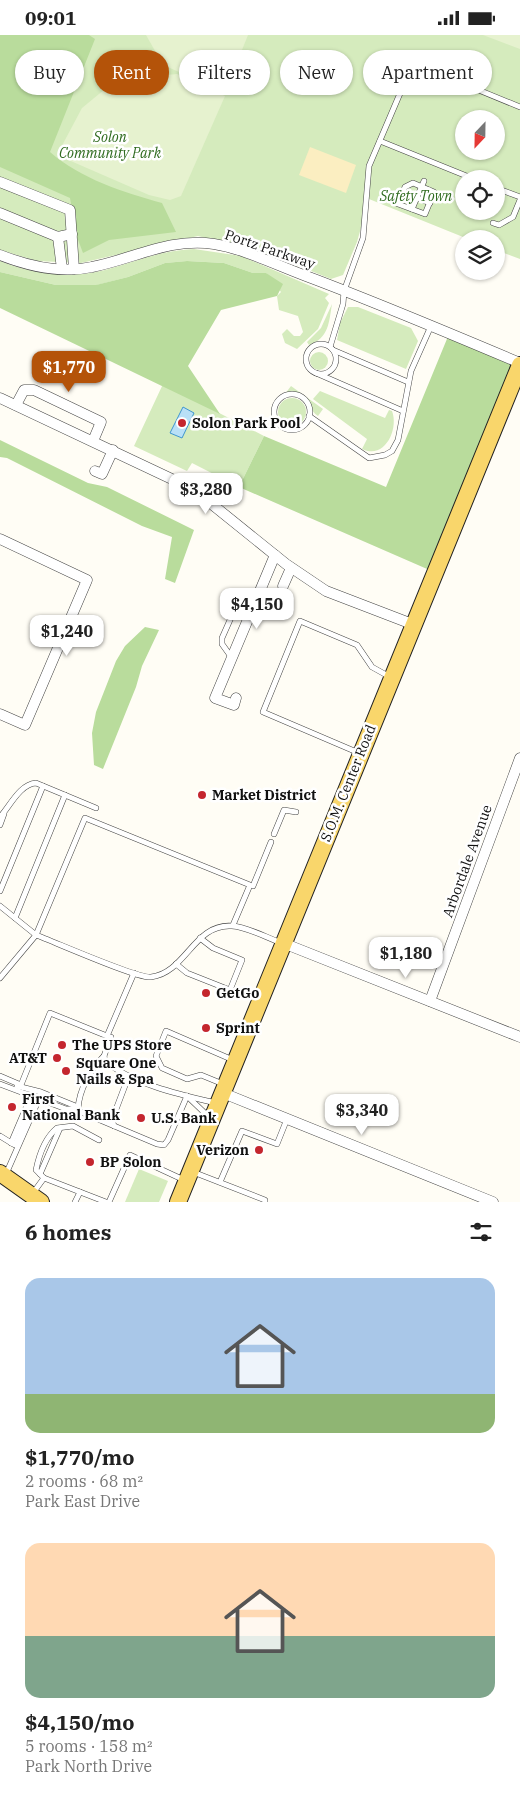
<!DOCTYPE html>
<html lang="en">
<head>
<meta charset="utf-8">
<style>
	:root { --surface:#fff; --page:#f2f2f2; --text:#222; --muted:#767676; --accent:#b45309 }
	body { margin:0; font-family:"IBM Plex Serif",serif; background:var(--page); color:var(--text); height:100vh; display:flex; flex-direction:column; font-size:19px; white-space:nowrap }
	* { box-sizing:border-box; margin:0 }
	p { font-size:16px; color:var(--muted) }
	.icon { flex:none; width:28px; height:28px; fill:none; stroke:currentColor; stroke-width:2; stroke-linecap:round; stroke-linejoin:round }
	.map { position:relative; height:1167px; overflow:hidden }
	.sheet { display:flex; flex-direction:column; background:var(--surface); flex:1 }
	.sheet>* { flex:none }
	.hud { position:absolute; left:15px; top:15px; width:490px; height:45px; display:flex; gap:10px }
	.needle { width:32px; rotate:202deg }
	.tools { position:absolute; left:455px; top:75px; display:grid; gap:10px }
	.tools a { display:grid; place-items:center; width:50px; height:50px; border-radius:50%; background:var(--surface); box-shadow:0 1px 4px #0004; font-size:25px }
	.price { position:absolute; translate:-50% -42px; padding:0 11px; border-radius:10px; background:#fff; color:#222; font-size:16px; line-height:32px; filter:drop-shadow(0 1px 2px #0008) }
	.price::after { content:''; position:absolute; left:50%; top:30px; width:15px; height:11px; margin-left:-8px; background:inherit; clip-path:polygon(0 0,100% 0,50% 100%) }
	.price.current { background:var(--accent); color:#fff }
	ul { padding:0; list-style:none }
	li { display:grid; align-content:center; gap:10px; height:265px; padding:0 25px }
	li span { display:grid; place-items:center; height:155px; border-radius:15px; color:#555 }
	li>.icon { margin-inline-start:auto }
	span .icon { width:90px; height:90px; fill:#fffc; stroke-width:1 }
	li b { font-size:21px }
	h2 { display:flex; justify-content:space-between; align-items:center; height:60px; padding:0 25px; font-size:21px }
	.chip { padding:0 18px; border-radius:22px; background:var(--surface); box-shadow:0 1px 4px #0004; font-size:18px; line-height:45px }
	.chip.current { background:var(--accent); color:#fff }
	.status { display:flex; justify-content:space-between; align-items:center; height:35px; padding:0 25px; background:var(--surface); direction:ltr }
	.status svg { height:14px; fill:currentColor }
	.map>svg:first-child { display:block }
</style>
</head>
<body>
<div class="status"><b>09:01</b><svg viewBox="0 0 49 12"><path d="M0 12V9h3v3zM5 12V6h3v6zM10 12V3h3v9zM15 12V0h3v12zM26 1h20v11H26zM47 4h2v5h-2z"/></svg></div>
<div class="map">
<svg width="520" height="1167" viewBox="0 0 520 1167">
	<rect width="100%" height="100%" fill="#fffdf5"/>
	<!-- green -->
	<g fill="#d5ebbd" fill-rule="evenodd">
		<path d="M0 0H520V224L496 215V204H468L369 164 357 207 343 240 331 244 269 219 198 201 81 228 37 226 0 215ZM464 84H496V116H464ZM464 144H496V176H464Z"/>
		<path d="M194 214 241 221 329 259 325 263 329 268 318 294 297 314 285 308 282 299 287 294 294 301H300L303 297 298 281 279 275 277 261 281 257 266 238H253L224 228 187 226 165 228 128 242 97 250H56L0 237V226C32 239 71 244 105 235 138 226 158 216 194 214Z"/>
		<path d="M332 269C329 287 329 303 309 310L307 307 321 293Z"/>
		<path d="M348 272H358L411 293 418 306 406 334 337 305 340 288Z"/>
		<circle cx="319" cy="326" r="9"/>
		<path d="M163 349 264 401 239 452 192 428 187 436 134 411Z"/>
		<path d="M291 351 323 374 318 381C302 369 310 357 285 359Z"/>
		<path d="M320 356 385 383 389 375 392 376C399 394 385 425 362 414L367 404 313 364Z"/>
		<circle cx="292" cy="377" r="14"/>
		<path d="M139 1134 168 1146 159 1167H125Z"/>
	</g>
	<!-- forest -->
	<g fill="#b9dc9c">
		<path d="M0 0H89L95 4 50 117C81 144 123 157 162 168L176 197 109 205 83 218 77 202 70 163 0 132Z"/>
		<path d="M187 226 224 228 253 238H266L283 249 277 261 221 275 188 331 220 379 0 273V237L56 250H96L128 242 165 228Z"/>
		<path d="M449 299 520 328 434 537 239 452 264 401 386 452Z"/>
		<path d="M0 405 88 448 107 452 194 495 175 548 165 544 172 502 142 491 7 423 0 422Z"/>
		<path d="M145 592 159 595 142 631 136 652 103 734 94 730 92 698 96 677 116 626 125 611Z"/>
	</g>
	<!-- sand -->
	<path fill="#fbeec1" d="M310 112 356 130 346 158 299 140Z"/>
	<!-- pitch -->
	<g fill="#e6f2cf">
		<path d="M146 0H248L225 57 163 30Z"/>
		<path d="M483 0H520V14Z"/>
		<path d="M177 39 225 61 181 161 170 165 149 160 57 120 82 73 116 45Z"/>
	</g>
	<!-- water -->
	<path fill="#b9e0f7" stroke="#3f96cf" d="M183 372 194 378 182 403 170 398Z"/>
	<g fill="none" stroke-linecap="round" stroke-linejoin="round">
		<!-- service casing -->
		<g stroke="#444" stroke-width="6">
			<g id="service">
				<path d="M380 106 474 144"/>
				<path d="M413 148 434 157 425 179 398 169 405 152Z"/>
				<path d="M496 153 520 162"/>
				<path d="M403 157 430 168"/>
				<path d="M412 174 424 146"/>
				<path d="M493 188 499 190 513 182 520 165"/>
				<circle cx="321" cy="324" r="15"/>
				<path d="M330 312 343 269 344 256 363 203 369 131 413 28 520 72"/>
				<path d="M333 315 408 347"/>
				<path d="M316 338 403 376"/>
				<circle cx="292" cy="377" r="18"/>
				<path d="M309 381 369 423 385 420 392 416 398 405 411 336 431 291"/>
				<path d="M190 452 195 445H204L234 462"/>
				<path d="M232 623 222 609V603L238 567 244 565 256 566"/>
				<path d="M359 718 263 677 300 586 357 610 372 632 390 642"/>
				<path d="M0 782C10 771 20 749 36 748L96 773"/>
				<path d="M0 790 4 779"/>
				<path d="M274 799 284 775 296 777"/>
				<path d="M253 851 271 807"/>
				<path d="M0 856 43 751"/>
				<path d="M0 871 36 900 85 783 250 850 233 890"/>
				<path d="M15 883 65 760"/>
				<path d="M176 929 187 938 230 955 242 925 213 913 200 903"/>
				<path d="M0 943 36 900C55 907 138 944 151 942 186 938 194 888 232 891 248 892 267 903 282 908"/>
				<path d="M111 1002 104 1021 105 1026C132 1049 182 1060 216 1068"/>
				<path d="M104 1021C91 1033 79 1055 78 1074L81 1077 157 1109 164 1110 168 1105 187 1061"/>
				<path d="M0 1041 21 1050 50 978 107 1001 134 938"/>
				<path d="M0 1049 66 1074H79"/>
				<path d="M223 1049 201 1040 187 1044 162 1033 156 1021 166 996 233 1025"/>
				<path d="M17 1051 41 1057 78 1072"/>
				<path d="M187 1061 210 1083"/>
				<path d="M114 1091 112 1085 129 1040"/>
				<path d="M0 1101 13 1109"/>
				<path d="M11 1108 31 1061"/>
				<path d="M15 1110 35 1062"/>
				<path d="M193 1137 265 1165V1167"/>
				<path d="M6 1139 39 1064"/>
				<path d="M40 1139 60 1093"/>
				<path d="M44 1143 36 1135C39 1120 45 1103 57 1093L73 1091 99 1105"/>
				<path d="M220 1147 242 1096 277 1109 287 1084"/>
				<path d="M33 1158 44 1143 106 1167"/>
				<path d="M75 1167 80 1157"/>
				<path d="M109 1167 130 1120 184 1145"/>
			</g>
		</g>
		<!-- minor casing -->
		<g stroke="#444" stroke-width="11">
			<g id="minor">
				<path d="M0 147 70 175 74 234"/>
				<path d="M0 178 58 202 72 199"/>
				<path d="M58 202 62 234"/>
				<path d="M0 220C28 231 61 239 92 232 133 224 171 202 214 209 245 214 276 230 306 241 378 268 449 298 520 328"/>
				<path d="M0 363 193 454 286 529 326 556 412 589"/>
				<path d="M16 370 24 355H34L101 387 93 406"/>
				<path d="M95 436 102 439 113 415"/>
				<path d="M0 504 87 545 25 690 0 679"/>
				<path d="M283 551 291 533"/>
				<path d="M236 663 234 670 215 663 275 520"/>
				<path d="M283 908 520 1002"/>
				<path d="M430 966 520 723"/>
				<path d="M223 1058 493 1167"/>
			</g>
		</g>
		<!-- primary casing -->
		<g stroke="#222" stroke-width="18">
			<g id="primary">
				<path d="M0 1138 41 1167"/>
				<path d="M178 1167 520 330"/>
			</g>
		</g>
		<!-- service -->
		<use href="#service" stroke="#fff" stroke-width="5"/>
		<!-- minor -->
		<use href="#minor" stroke="#fff" stroke-width="10"/>
		<!-- primary -->
		<use href="#primary" stroke="#f9d66b" stroke-width="16"/>
	</g>
	<!-- markers -->
	<g fill="#c4262e" stroke="#fff" stroke-width="2">
		<circle cx="182" cy="388" r="5"/>
		<circle cx="202" cy="760" r="5"/>
		<circle cx="206" cy="958" r="5"/>
		<circle cx="206" cy="993" r="5"/>
		<circle cx="62" cy="1010" r="5"/>
		<circle cx="57" cy="1023" r="5"/>
		<circle cx="66" cy="1036" r="5"/>
		<circle cx="12" cy="1072" r="5"/>
		<circle cx="141" cy="1083" r="5"/>
		<circle cx="259" cy="1115" r="5"/>
		<circle cx="90" cy="1127" r="5"/>
	</g>
	<g text-anchor="middle" dominant-baseline="central" stroke-width="5" stroke-linejoin="round" paint-order="stroke">
		<!-- park labels -->
		<g font-size="14" font-style="italic" fill="#2f6b1f" stroke="#fff">
			<text x="110" y="102">Solon<tspan x="110" dy="16">Community Park</tspan></text>
			<text x="416" y="161">Safety Town</text>
		</g>
		<!-- street labels -->
		<g font-size="14" fill="#111" stroke="#fff">
			<text transform="translate(270 214) rotate(19)">Portz Parkway</text>
			<text transform="translate(348 748) rotate(-68)">S.O.M. Center Road</text>
			<text transform="translate(467 826) rotate(-70)">Arbordale Avenue</text>
		</g>
		<!-- poi labels -->
		<g font-size="14" font-weight="bold" fill="#111" stroke="#fff" text-anchor="start">
			<text x="192" y="388">Solon Park Pool</text>
			<text x="212" y="760">Market District</text>
			<text x="216" y="958">GetGo</text>
			<text x="216" y="993">Sprint</text>
			<text x="72" y="1010">The UPS Store</text>
			<text x="47" y="1023" text-anchor="end">AT&amp;T</text>
			<text x="76" y="1028">Square One<tspan x="76" dy="16">Nails &amp; Spa</tspan></text>
			<text x="22" y="1064">First<tspan x="22" dy="16">National Bank</tspan></text>
			<text x="151" y="1083">U.S. Bank</text>
			<text x="249" y="1115" text-anchor="end">Verizon</text>
			<text x="100" y="1127">BP Solon</text>
		</g>
	</g>
</svg>
<div class="tools">
<a><svg class="needle" viewBox="-14 -14 28 28"><path d="M0-13l5 13h-10z" fill="#e53935"/><path d="M0 13l5-13h-10z" fill="#767676"/></svg></a>
<a><svg class="icon" aria-label="locate" viewBox="0 0 24 24"><circle cx="12" cy="12" r="6"/><path d="M12 2v4M12 18v4M2 12h4M18 12h4"/></svg></a>
<a><svg class="icon" aria-label="layers" viewBox="0 0 24 24"><path d="M12 4l9 5-9 5-9-5zM3 14l9 5 9-5"/></svg></a>
</div>
<b class="price current" style="left:69px;top:358px">$1,770</b>
<b class="price" style="left:206px;top:480px">$3,280</b>
<b class="price" style="left:257px;top:595px">$4,150</b>
<b class="price" style="left:67px;top:622px">$1,240</b>
<b class="price" style="left:406px;top:944px">$1,180</b>
<b class="price" style="left:362px;top:1101px">$3,340</b>
<div class="hud">
<a class="chip">Buy</a>
<a class="chip current">Rent</a>
<a class="chip">Filters</a>
<a class="chip">New</a>
<a class="chip">Apartment</a>
</div>
</div>
<section class="sheet">
<h2>6 homes<svg class="icon" aria-label="filters" viewBox="0 0 24 24"><path d="M4 7h16M4 17h16"/><circle cx="9" cy="7" r="2"/><circle cx="15" cy="17" r="2"/></svg></h2>
<ul>
<li><span style="background:linear-gradient(#a9c7e8 75%,#8fb573 0)"><svg class="icon" aria-label="home" viewBox="0 0 24 24"><path d="M3 11l9-7 9 7M6 9v11h12V9"/></svg></span><div><b>$1,770/mo</b><p>2 rooms · 68 m²</p><p>Park East Drive</p></div></li>
<li><span style="background:linear-gradient(#ffd9b3 60%,#7fa58c 0)"><svg class="icon" aria-label="home" viewBox="0 0 24 24"><path d="M3 11l9-7 9 7M6 9v11h12V9"/></svg></span><div><b>$4,150/mo</b><p>5 rooms · 158 m²</p><p>Park North Drive</p></div></li>
</ul>
</section>
</body>
</html>
